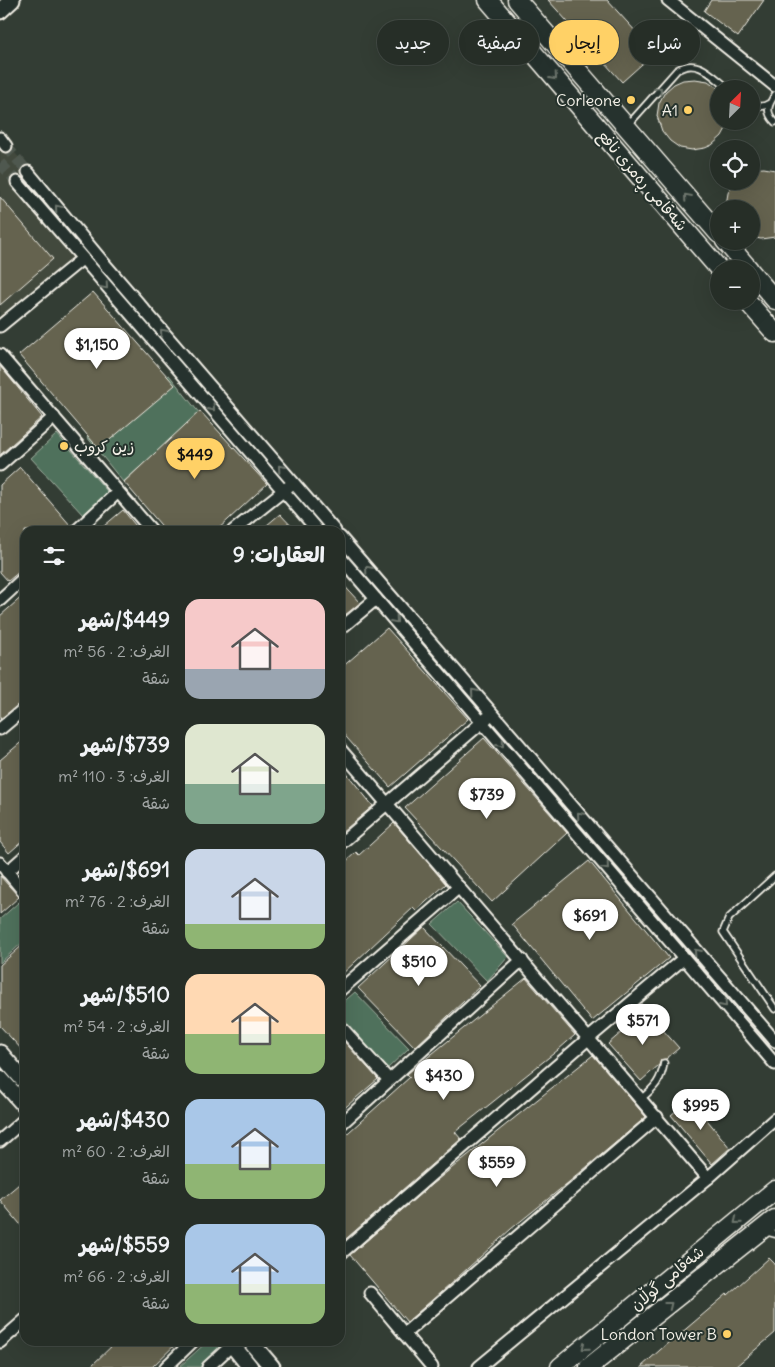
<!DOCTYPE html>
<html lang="ar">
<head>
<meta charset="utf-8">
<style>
	:root { --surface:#262e27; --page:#2e362f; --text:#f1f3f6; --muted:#a4a8a7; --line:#424a44; --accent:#ffd166 }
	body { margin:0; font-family:Delius,"Playpen Sans Arabic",sans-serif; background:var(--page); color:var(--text); direction:rtl; height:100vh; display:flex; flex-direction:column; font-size:19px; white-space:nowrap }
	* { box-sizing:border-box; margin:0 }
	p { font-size:16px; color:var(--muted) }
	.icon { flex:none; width:28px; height:28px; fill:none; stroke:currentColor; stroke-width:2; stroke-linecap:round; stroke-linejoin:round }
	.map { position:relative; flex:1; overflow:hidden; direction:ltr }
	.sheet { position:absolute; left:20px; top:526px; width:325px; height:820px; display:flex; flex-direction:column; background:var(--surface); border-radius:15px; box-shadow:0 5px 20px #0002,0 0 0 1px var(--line); direction:rtl }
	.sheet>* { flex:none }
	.banner { position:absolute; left:360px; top:20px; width:340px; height:45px; direction:rtl; display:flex; gap:10px }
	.needle { width:32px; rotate:24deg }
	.fabs { position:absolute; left:710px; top:80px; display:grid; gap:10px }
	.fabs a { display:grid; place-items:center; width:50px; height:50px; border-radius:50%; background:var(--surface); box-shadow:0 5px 20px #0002,0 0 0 1px var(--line); font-size:25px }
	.price { position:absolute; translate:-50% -42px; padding:0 11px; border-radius:18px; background:#fff; color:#222; font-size:16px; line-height:32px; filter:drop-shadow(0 1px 2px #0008) }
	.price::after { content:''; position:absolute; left:50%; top:30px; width:15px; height:11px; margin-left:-8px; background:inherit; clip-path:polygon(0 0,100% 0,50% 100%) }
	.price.on { background:var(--accent); color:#111 }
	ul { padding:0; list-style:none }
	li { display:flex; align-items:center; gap:15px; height:125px; padding:0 20px }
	li span { display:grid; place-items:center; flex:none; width:140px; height:100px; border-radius:15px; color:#555 }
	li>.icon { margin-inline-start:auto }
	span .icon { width:60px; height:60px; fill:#fffc; stroke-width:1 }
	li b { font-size:21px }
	h2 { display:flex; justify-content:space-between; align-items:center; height:60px; padding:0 20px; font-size:21px }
	.tag { padding:0 18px; border-radius:22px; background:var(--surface); box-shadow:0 5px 20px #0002,0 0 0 1px var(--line); font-size:18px; line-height:45px }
	.tag.on { background:var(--accent); color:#111 }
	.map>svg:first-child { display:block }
</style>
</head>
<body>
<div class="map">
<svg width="775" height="1367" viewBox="0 0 775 1367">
	<rect width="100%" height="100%" fill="#333d34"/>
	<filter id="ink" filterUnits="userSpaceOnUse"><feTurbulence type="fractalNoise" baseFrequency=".02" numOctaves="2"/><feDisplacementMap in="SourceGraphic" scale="10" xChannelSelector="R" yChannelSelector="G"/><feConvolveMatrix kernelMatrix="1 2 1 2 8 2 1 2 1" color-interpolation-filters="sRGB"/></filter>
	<g filter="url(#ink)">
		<!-- built -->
		<path fill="#42493c" d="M8 145 30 170 17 182 82 259 0 326V151Z"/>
		<!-- green -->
		<g fill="#50715b" stroke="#a2b1a2">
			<path d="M169 375 200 414 123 482 87 437Z"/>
			<path d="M57 434 107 491 106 492 108 495 83 515 31 458Z"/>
			<path d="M19 902 25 908V940L0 963V919Z"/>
			<path d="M457 902 508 957 487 981 432 924Z"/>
			<path d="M355 992 409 1048 386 1070 340 1015V1005Z"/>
			<path d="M208 1341H214L221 1351 202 1367H179Z"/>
		</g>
		<!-- building -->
		<g fill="#656450" stroke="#f4f1e8">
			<path d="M548 0H607L638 34 640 31 655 47 649 53 651 56 622 82Z"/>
			<path d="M711 0H764L738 37 704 11Z"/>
			<path d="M695 79 708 81 719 89V121H730L722 136 712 145 705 148 692 150 680 148 670 141 662 131 657 116 659 103 665 92 674 84 683 80Z"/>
			<path d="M764 168 775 170V237L761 239 751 237V209H727L726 205 728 193 734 181H751V169Z"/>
			<path d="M0 197 53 259 0 305Z"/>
			<path d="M93 292 175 385 99 449 19 355Z"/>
			<path d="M0 366 42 417 0 455Z"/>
			<path d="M200 411 267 484 216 531H166L124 482Z"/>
			<path d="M20 467 71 526 67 531H25V567L8 581 0 572V485Z"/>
			<path d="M123 510 140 531H98Z"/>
			<path d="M280 514 296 531H260Z"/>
			<path d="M340 581 360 603 340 619Z"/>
			<path d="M25 594V700L0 719V616Z"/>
			<path d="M387 628 468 719 390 787 340 730V669Z"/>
			<path d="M484 738 567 833 492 902 405 808Z"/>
			<path d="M25 739V839L9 853 0 842V760Z"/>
			<path d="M340 765 373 806 340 834Z"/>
			<path d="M394 823 446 884 416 911 413 908 340 976V867L356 852 359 855Z"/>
			<path d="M589 861 669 958 592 1021 512 924Z"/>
			<path d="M0 876 19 897 0 914Z"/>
			<path d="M424 927 480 986 415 1047 358 988Z"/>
			<path d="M25 943V1053L0 1026V965Z"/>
			<path d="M526 978 575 1035 558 1050 455 1132 461 1139 340 1244V1140L410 1077 407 1074 412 1070Z"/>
			<path d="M646 1011 679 1048 666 1059 661 1060 659 1065 641 1081 608 1044Z"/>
			<path d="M340 1037 378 1079 340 1112Z"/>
			<path d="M593 1055 646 1117 569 1182 511 1229 457 1278 407 1322 350 1255 432 1184Z"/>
			<path d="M690 1099 730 1148 712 1164 671 1115Z"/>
			<path d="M25 1179V1230L0 1200Z"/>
			<path d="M769 1258 775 1264V1333L735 1367H641L679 1333 680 1334 727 1294 728 1295Z"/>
			<path d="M117 1341H179L152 1367H90Z"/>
		</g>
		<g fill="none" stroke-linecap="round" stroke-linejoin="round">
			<!-- street-tunnel -->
			<g stroke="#50584f" stroke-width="11" stroke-dasharray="11 5.5" stroke-linecap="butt">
				<path d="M6 146 28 172"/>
				<path d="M0 163 17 182"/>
			</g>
			<!-- lane casing -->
			<g stroke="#f4f1e8" stroke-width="9">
				<g id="lane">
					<path d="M775 95C768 105 765 112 775 122"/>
					<path d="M751 105C757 106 763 108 768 104"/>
					<path d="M628 125 677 70C698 57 712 76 729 89"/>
					<path d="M775 876 729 918 723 932 775 1009"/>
					<path d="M641 1099C655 1087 661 1081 664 1063"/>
					<path d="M764 1231 775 1234"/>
				</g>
			</g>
			<!-- street casing -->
			<g stroke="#f4f1e8" stroke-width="15">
				<g id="street">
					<path d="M668 0 775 86"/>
					<path d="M0 138 6 146"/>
					<path d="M28 172 102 261 335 531"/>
					<path d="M17 182 318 531"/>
					<path d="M0 326 82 259"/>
					<path d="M0 355 152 531"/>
					<path d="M0 465 54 417"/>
					<path d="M76 531 118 492"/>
					<path d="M233 531 288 487"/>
					<path d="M340 537 775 1041"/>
					<path d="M340 557 775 1064"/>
					<path d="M0 600 25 577"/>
					<path d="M340 629 376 599"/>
					<path d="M0 729 25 708"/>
					<path d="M340 749 708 1178"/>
					<path d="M340 844 487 718"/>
					<path d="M0 863 25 893"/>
					<path d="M7 872 25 856"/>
					<path d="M340 990 459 887"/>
					<path d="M340 1026 389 1080"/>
					<path d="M340 1125 522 960"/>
					<path d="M0 1141 25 1119"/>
					<path d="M340 1254 589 1038 684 958"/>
					<path d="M370 1293 432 1367"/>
					<path d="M404 1334 657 1117"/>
					<path d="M0 1342 25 1320"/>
					<path d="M166 1367 193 1341"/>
					<path d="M208 1367 232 1345"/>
					<path d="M479 1367 708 1178 775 1119"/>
				</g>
			</g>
			<!-- secondary casing -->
			<g stroke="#f4f1e8" stroke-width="19">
				<g id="secondary">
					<path d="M0 11 12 0"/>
					<path d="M0 1053 25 1082"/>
					<path d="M0 1078 25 1106"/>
					<path d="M229 1341 250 1367"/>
					<path d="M250 1341 272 1367"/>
				</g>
			</g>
			<!-- primary casing -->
			<g stroke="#f4f1e8" stroke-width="21">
				<g id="primary">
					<path d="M488 0 719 269"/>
					<path d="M517 0 719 234"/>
					<path d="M725 241 749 269"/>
					<path d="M751 272 775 300"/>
					<path d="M747 301 775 333"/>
					<path d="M560 1367 775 1190"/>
					<path d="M589 1367 775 1219"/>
				</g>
			</g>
			<!-- lane -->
			<use href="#lane" stroke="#26332d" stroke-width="5.5"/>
			<!-- street -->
			<use href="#street" stroke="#26332d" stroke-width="11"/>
			<!-- secondary -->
			<use href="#secondary" stroke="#26332d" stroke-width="15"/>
			<!-- primary -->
			<use href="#primary" stroke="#26332d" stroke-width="18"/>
		</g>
		<!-- one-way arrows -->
		<defs><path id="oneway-chevron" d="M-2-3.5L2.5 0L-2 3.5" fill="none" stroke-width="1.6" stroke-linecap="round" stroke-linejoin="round" transform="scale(1.25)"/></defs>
		<g stroke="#6e766e">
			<use href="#oneway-chevron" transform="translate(554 77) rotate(49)"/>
			<use href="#oneway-chevron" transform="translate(659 90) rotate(-48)"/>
			<use href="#oneway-chevron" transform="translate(687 197) rotate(-131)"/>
			<use href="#oneway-chevron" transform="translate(58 208) rotate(-130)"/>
			<use href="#oneway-chevron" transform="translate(105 286) rotate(49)"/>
			<use href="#oneway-chevron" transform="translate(163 332) rotate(-131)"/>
			<use href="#oneway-chevron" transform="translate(212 408) rotate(49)"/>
			<use href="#oneway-chevron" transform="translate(281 468) rotate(-131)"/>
			<use href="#oneway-chevron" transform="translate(368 569) rotate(-131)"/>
			<use href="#oneway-chevron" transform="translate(395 620) rotate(49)"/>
			<use href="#oneway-chevron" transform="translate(474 692) rotate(-131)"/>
			<use href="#oneway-chevron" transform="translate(501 744) rotate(49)"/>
			<use href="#oneway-chevron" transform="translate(580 815) rotate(-131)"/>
			<use href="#oneway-chevron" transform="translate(606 867) rotate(49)"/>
			<use href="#oneway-chevron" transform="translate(697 952) rotate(-131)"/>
			<use href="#oneway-chevron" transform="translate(724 1004) rotate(49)"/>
			<use href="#oneway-chevron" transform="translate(737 1221) rotate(141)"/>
			<use href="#oneway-chevron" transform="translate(669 1305) rotate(-38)"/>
			<use href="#oneway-chevron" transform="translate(585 1347) rotate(140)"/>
		</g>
	</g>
	<!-- markers -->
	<g fill="#ffd166" stroke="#26332d" stroke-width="2">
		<circle cx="631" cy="100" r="5"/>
		<circle cx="688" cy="110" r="5"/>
		<circle cx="64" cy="446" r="5"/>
		<circle cx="727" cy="1334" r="5"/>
	</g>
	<g text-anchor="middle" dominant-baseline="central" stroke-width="4" stroke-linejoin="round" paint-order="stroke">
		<!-- poi labels -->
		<g font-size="16" fill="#f4f1e8" stroke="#26332d" text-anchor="end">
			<text x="621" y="100">Corleone</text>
			<text x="678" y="110">A1</text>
			<text x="74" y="446" text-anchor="start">زين كروب</text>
			<text x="717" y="1334">London Tower B</text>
		</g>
		<!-- street labels -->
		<g font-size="16" fill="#f4f1e8" stroke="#26332d">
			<text transform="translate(643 180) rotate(49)">شەقامی ڕەمزی نافع</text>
			<text transform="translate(667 1278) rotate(-40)">شەقامی گوڵان</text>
		</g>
	</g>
</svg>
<div class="fabs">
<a><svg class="needle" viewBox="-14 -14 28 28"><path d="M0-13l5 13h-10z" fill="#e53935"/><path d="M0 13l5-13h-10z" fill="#a4a8a7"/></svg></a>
<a><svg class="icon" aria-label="locate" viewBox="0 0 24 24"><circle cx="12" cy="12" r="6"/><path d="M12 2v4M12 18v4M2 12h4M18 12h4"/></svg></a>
<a>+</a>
<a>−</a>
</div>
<b class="price" style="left:97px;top:370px">$1,150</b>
<b class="price on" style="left:195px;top:480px">$449</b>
<b class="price" style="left:487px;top:820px">$739</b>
<b class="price" style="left:590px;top:941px">$691</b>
<b class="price" style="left:419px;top:987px">$510</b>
<b class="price" style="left:643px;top:1046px">$571</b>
<b class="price" style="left:444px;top:1101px">$430</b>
<b class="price" style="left:701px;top:1131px">$995</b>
<b class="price" style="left:497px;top:1188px">$559</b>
<div class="banner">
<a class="tag">شراء</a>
<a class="tag on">إيجار</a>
<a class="tag">تصفية</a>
<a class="tag">جديد</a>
</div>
<section class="sheet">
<h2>العقارات: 9<svg class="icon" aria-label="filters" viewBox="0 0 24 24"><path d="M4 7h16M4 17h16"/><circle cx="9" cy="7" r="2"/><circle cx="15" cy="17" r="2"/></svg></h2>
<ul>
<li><span style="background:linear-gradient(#f6c9c9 70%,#9aa5b1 0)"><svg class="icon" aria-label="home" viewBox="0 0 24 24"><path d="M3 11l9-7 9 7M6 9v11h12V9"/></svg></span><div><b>$449/شهر</b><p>الغرف: 2 · 56 m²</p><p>شقة</p></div></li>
<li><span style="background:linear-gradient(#dfe7d0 60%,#7fa58c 0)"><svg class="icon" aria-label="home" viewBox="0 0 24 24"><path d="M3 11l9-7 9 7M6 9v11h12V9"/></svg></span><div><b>$739/شهر</b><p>الغرف: 3 · 110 m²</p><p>شقة</p></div></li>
<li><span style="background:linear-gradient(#c9d6e8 75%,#8fb573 0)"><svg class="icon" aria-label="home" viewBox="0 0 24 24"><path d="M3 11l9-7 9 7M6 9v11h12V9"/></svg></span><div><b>$691/شهر</b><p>الغرف: 2 · 76 m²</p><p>شقة</p></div></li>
<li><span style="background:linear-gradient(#ffd9b3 60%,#8fb573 0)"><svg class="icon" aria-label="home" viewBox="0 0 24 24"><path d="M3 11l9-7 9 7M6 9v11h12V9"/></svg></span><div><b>$510/شهر</b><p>الغرف: 2 · 54 m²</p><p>شقة</p></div></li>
<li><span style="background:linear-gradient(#a9c7e8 65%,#8fb573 0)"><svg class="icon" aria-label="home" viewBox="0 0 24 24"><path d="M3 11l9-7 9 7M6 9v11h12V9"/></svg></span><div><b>$430/شهر</b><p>الغرف: 2 · 60 m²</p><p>شقة</p></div></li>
<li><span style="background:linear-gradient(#a9c7e8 60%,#8fb573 0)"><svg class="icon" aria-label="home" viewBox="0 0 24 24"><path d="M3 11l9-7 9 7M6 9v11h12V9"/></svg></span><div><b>$559/شهر</b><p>الغرف: 2 · 66 m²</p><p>شقة</p></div></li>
</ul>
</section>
</div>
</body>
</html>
